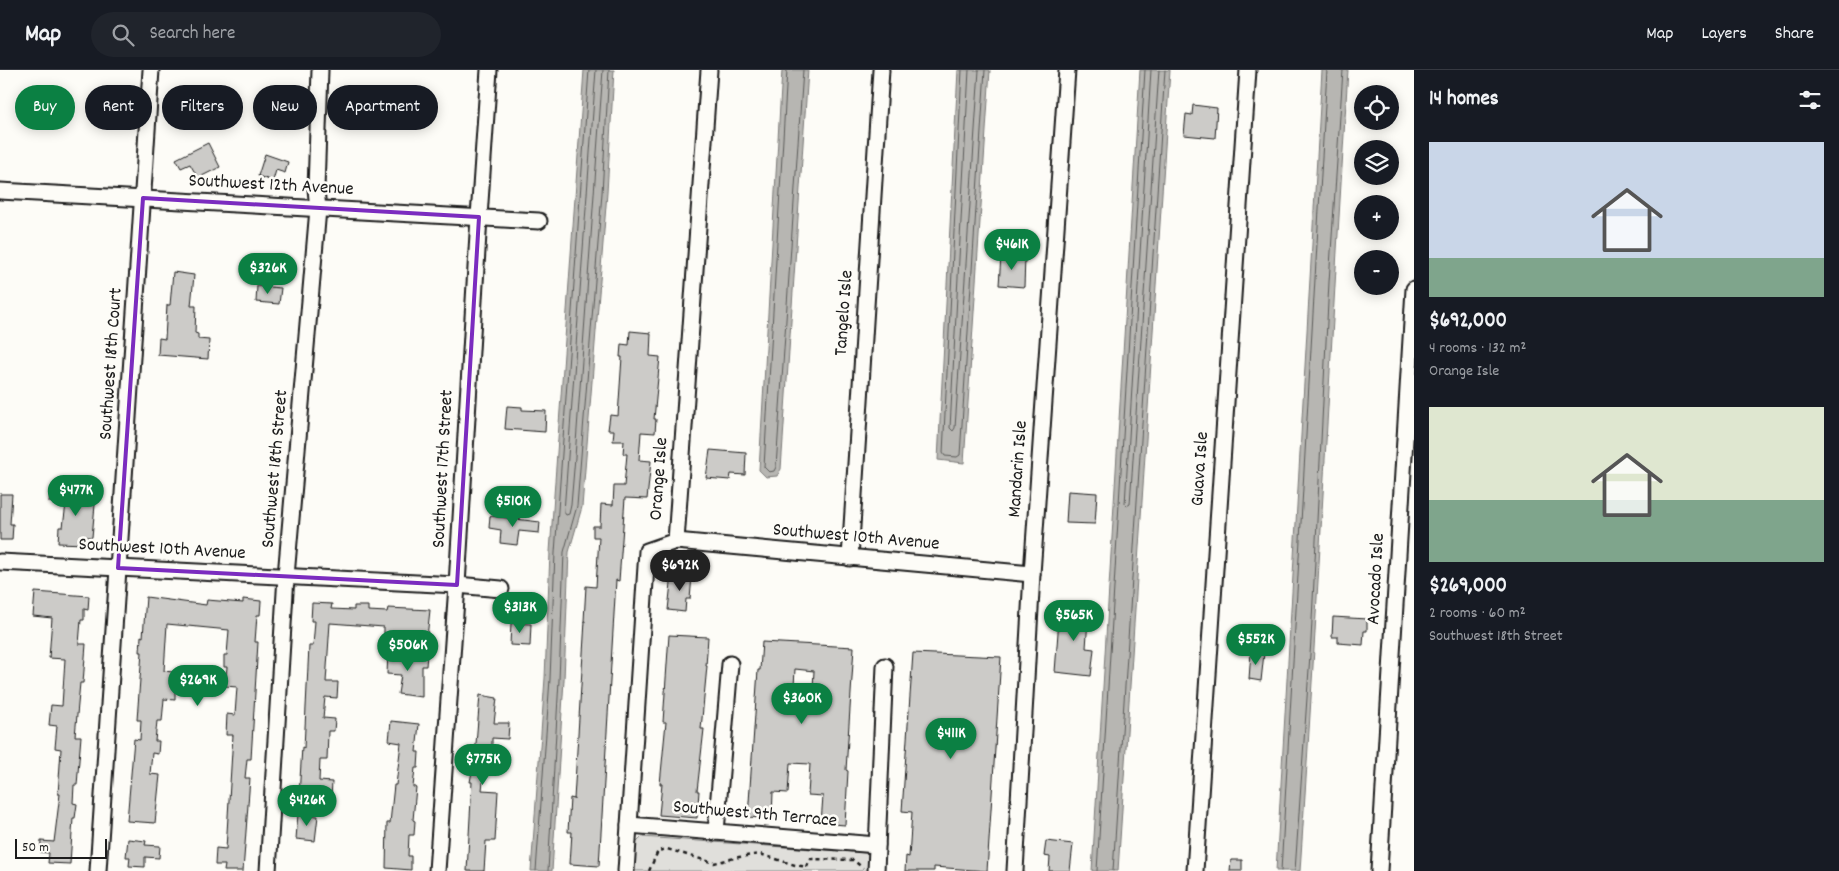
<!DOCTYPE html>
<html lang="en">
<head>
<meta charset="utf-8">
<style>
	:root { --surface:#171b24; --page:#20242c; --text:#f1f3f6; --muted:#9ea1a6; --line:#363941; --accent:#0b8043 }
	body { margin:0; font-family:Dekko,sans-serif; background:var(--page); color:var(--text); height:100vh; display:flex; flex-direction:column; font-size:19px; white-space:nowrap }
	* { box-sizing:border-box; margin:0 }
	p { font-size:16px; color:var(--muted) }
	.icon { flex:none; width:28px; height:28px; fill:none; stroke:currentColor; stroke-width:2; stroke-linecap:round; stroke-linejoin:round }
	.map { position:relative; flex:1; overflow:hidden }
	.drawer { display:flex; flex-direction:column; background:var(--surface); width:425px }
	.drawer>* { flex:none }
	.hud { position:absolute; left:15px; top:15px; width:475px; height:45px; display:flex; gap:10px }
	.fabs { position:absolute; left:1354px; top:15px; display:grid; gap:10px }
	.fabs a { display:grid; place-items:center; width:45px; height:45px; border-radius:50%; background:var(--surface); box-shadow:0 2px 12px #0003; font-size:25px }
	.scale { position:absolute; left:15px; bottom:12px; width:92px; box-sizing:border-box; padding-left:5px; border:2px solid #1c1c1c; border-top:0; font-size:14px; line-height:18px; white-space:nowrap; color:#1c1c1c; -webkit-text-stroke:4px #fdfcf7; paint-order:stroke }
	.price { position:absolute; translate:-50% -42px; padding:0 11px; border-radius:18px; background:var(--accent); color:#fff; font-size:16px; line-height:32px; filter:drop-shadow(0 1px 2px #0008) }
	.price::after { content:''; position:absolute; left:50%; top:30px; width:15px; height:11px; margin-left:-8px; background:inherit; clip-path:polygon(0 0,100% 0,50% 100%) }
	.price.current { background:#222; color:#fff }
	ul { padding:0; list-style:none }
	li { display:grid; align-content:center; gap:10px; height:265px; padding:0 15px }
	li span { display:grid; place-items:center; height:155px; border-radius:0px; color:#555 }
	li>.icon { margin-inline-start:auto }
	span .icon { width:90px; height:90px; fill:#fffc; stroke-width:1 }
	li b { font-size:21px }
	h2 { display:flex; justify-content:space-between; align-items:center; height:60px; padding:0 15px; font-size:21px }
	.chip { padding:0 18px; border-radius:22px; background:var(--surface); box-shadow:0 2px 12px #0003; font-size:18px; line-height:45px }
	.chip.current { background:var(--accent); color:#fff }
	header { display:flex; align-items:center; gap:30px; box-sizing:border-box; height:70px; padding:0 25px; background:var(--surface); border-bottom:1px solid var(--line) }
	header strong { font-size:24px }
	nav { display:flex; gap:28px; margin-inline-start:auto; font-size:18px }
	.search { width:350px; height:45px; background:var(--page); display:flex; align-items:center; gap:12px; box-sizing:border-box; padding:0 18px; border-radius:28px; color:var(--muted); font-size:19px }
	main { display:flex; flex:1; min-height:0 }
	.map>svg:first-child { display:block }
</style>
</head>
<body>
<header>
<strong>Map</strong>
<div class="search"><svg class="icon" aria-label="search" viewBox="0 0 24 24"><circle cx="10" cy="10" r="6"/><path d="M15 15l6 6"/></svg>Search here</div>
<nav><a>Map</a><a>Layers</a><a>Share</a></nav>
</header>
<main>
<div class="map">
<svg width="1414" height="801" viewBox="0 0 1414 801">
	<rect width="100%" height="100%" fill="#fdfcf7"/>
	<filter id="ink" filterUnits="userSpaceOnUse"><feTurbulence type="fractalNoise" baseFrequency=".02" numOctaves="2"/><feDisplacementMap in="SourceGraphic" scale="10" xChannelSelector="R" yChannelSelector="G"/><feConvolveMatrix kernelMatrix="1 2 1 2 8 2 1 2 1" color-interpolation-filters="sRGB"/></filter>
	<g filter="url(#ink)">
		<!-- green -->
		<path fill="#e0dfdb" stroke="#7e7e7c" d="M642 767 868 783 870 784 871 801H633L635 774Z"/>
		<!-- water -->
		<g fill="#b7b6b2" stroke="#797876">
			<path d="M584 0H614L607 123 582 437 569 482 564 610 552 801H531L545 608 550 482Z"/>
			<path d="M782 0H808L781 399 777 406 766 407 759 400Z"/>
			<path d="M958 0H990L964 393 938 390Z"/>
			<path d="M1140 0H1170L1118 801H1092Z"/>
			<path d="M1322 0H1348C1331 267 1318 534 1300 801H1276Z"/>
		</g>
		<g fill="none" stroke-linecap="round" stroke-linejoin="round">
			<!-- shore -->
			<g stroke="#5a5a58" stroke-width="1">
				<path d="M596 0 564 442 566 445 569 444 571 435 575 387 603 0"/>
				<path d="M787 0 764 397 769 402 774 401 776 397 803 0"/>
				<path d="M962 0 943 383 945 386 957 387 960 385 985 0"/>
				<path d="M969 0 950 358 953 361 955 358 979 0"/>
				<path d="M1151 0 1125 434 1127 436 1130 434 1159 0"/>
				<path d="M536 801 550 609 555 483 589 0"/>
				<path d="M548 801 559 610 564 482 577 436 602 123 609 0"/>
				<path d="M1097 801 1145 0"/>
				<path d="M1113 801 1165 0"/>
				<path d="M1281 801 1327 0"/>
				<path d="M1295 801 1311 570 1329 212 1343 0"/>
			</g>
		</g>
		<!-- building -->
		<g fill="#cccbc8" stroke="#1c1c1c" fill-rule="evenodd">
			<path d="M1193 35 1217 38 1215 68 1184 65 1186 44 1192 45Z"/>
			<path d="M208 73 220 97 198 108 190 94 181 98 176 89Z"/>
			<path d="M265 84 288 92 285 103 276 100 273 111 258 106Z"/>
			<path d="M1001 186 1025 187 1024 217 999 215Z"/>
			<path d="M173 202 194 205 191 236H196L195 263 198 264V269L209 270 208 289 158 285 159 268 165 269 167 235H170Z"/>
			<path d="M257 216 281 218 279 234 256 232Z"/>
			<path d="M630 261 651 263 650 286 660 287 654 349H656L655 363 641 362 639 390 651 391 647 429 625 428 619 511 616 510 599 796 570 794 572 762H568L570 728 574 729 585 551H584L586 516 596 517 599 467H593V456H600L601 434 613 435 614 416H624L627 384H623L624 371H613L614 360H608L610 345 618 346 622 287H620L621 274 629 275Z"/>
			<path d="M507 336 522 337V340L546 341 545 362 505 359Z"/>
			<path d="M710 380 746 383 745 405 731 404 730 410 706 408Z"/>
			<path d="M1068 421 1097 423 1095 454 1066 453Z"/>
			<path d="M50 422 80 425V422L96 424 92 467H85V474L58 473 59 457H63L66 434 49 432Z"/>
			<path d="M0 424H12L10 454H13L12 470H0Z"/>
			<path d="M490 446 540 452 539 463 519 461 517 475 500 473 501 460 489 458Z"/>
			<path d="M672 504 692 506 690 529H686L685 542 668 540Z"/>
			<path d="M35 522 89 526 88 540 84 539V550H81L79 574H86L83 613H80L75 666H81L77 715H74L73 733 77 734 75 748H73L70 794 48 793 49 783 40 782 41 771 54 772 60 724H58L59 710 61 679 55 678 57 656 49 655 51 635 62 636 65 589 49 588 52 548 33 546Z"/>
			<path d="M146 527 206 535 207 530 243 533V529L261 531 260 545H257L255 572H258L251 689H247L245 708H250L243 801H224L225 795H215L216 778 226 779 233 665H226L227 644 235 645 237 617 225 616 227 597H224V585H227L229 560 167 554 164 601 173 602 172 615 175 616V630L164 629 162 651H157L155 671H159L158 684 152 683 150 704 160 705 155 753 127 751 134 669 140 670 141 650H137L142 582H140L141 566 143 567Z"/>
			<path d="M312 533 332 534 331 539 354 540V536H368V541L387 542 388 538 430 540 427 567 384 563V557L330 553 326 612H338L337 628 325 627 323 648 335 649 334 661H328L327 690H320L319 711 332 712 331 728 299 726 302 677 304 678 309 576H313L315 551H311Z"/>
			<path d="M1060 536 1093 538 1092 550 1088 549 1086 578 1094 579 1091 606 1055 602Z"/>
			<path d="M1333 547 1367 549V561H1364L1363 575 1338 573V567H1332Z"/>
			<path d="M511 553 531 554 530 576 510 575Z"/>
			<path d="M669 565 708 567 706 596H707L701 659H704L697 721H699L697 748 659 745 662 714H660L666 652H663Z"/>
			<path d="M762 572 854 577 846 700 848 701 845 755 821 753 823 726 808 725 810 694 790 693 788 723 773 722 772 749 748 747 758 600H760ZM795 599 814 601 812 635 793 634Z"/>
			<path d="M388 582 427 584 426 596H422V627L398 624 401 605 387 604Z"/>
			<path d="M1251 582 1264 583 1261 611 1249 609Z"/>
			<path d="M913 583 1001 587 987 801 934 797V801H905L906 786 909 787 912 742 902 741Z"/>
			<path d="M480 625 497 628 494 653H509L508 669 492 668V679H487L482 720 498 721 495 771H486L484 801H467L472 712H470L475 686Z"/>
			<path d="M391 651 419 654 416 682H419L418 698H415L413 717H416L413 750 415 751 414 765H409L408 786H411V800L386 798 387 753H390L394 715H396L401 673 389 671Z"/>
			<path d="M298 744 318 746 315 771 296 769Z"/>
			<path d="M128 769 146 771 145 775 160 776 159 788 145 787V797L129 796 130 787H126Z"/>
			<path d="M1046 771 1073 774 1070 801H1049L1050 787 1044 786Z"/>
			<path d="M1231 790H1242V801H1230Z"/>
		</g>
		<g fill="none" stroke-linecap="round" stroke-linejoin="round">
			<!-- street casing -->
			<g stroke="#1c1c1c" stroke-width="19">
				<g id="street">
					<path d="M0 121 539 151"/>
					<path d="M676 471 1032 504"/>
					<path d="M850 488 881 0"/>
					<path d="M0 492 457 515 501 519"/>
					<path d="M629 755 877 775"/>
					<path d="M716 762 730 594"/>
					<path d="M98 801 151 0"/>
					<path d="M268 801 286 506 318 139 316 119 320 0"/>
					<path d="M437 801 457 515 479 147 489 0"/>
					<path d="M626 801 647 481 676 471 709 0"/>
					<path d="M876 801 885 596"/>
					<path d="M1015 801 1032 504 1067 0"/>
					<path d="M1195 801 1248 0"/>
					<path d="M1379 801 1414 219"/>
				</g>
			</g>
			<!-- path -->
			<path stroke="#1c1c1c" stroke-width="2.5" stroke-dasharray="4 4" stroke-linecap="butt" d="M649 801 658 781 667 779 714 793 739 787 760 784 795 795 807 797 810 789 853 790 863 798"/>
			<!-- street -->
			<use href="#street" stroke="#fdfcf7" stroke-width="15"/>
		</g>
	</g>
	<!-- marked area -->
	<path fill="none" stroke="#7b2cbf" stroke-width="4" stroke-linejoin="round" d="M143 128 479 147 457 515 118 498Z"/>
	<g text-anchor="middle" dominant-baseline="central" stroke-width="5" stroke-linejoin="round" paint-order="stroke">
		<!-- street labels -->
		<g font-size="19" fill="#1c1c1c" stroke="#fdfcf7">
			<text transform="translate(271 116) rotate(3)">Southwest 12th Avenue</text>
			<text transform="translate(845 243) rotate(-86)">Tangelo Isle</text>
			<text transform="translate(112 294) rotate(-86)">Southwest 18th Court</text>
			<text transform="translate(276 399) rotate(-85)">Southwest 18th Street</text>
			<text transform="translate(444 399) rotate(-87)">Southwest 17th Street</text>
			<text transform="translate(1019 399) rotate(-86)">Mandarin Isle</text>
			<text transform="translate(1201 399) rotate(-86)">Guava Isle</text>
			<text transform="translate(660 409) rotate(-86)">Orange Isle</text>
			<text transform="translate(856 468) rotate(5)">Southwest 10th Avenue</text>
			<text transform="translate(162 480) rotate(3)">Southwest 10th Avenue</text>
			<text transform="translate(1377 509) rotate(-87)">Avocado Isle</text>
			<text transform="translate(755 745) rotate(5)">Southwest 9th Terrace</text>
		</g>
	</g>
</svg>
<div class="fabs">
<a><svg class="icon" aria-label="locate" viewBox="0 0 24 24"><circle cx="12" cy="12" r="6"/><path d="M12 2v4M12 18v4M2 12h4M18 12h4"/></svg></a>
<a><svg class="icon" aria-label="layers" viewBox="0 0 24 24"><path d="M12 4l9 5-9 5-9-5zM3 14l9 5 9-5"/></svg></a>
<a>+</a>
<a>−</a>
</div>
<div class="scale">50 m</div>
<b class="price" style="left:1012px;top:201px">$461K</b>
<b class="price" style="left:268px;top:225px">$326K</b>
<b class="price" style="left:76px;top:447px">$477K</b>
<b class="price" style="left:513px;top:458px">$510K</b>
<b class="price current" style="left:680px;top:522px">$692K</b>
<b class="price" style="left:520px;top:564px">$313K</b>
<b class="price" style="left:1074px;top:572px">$565K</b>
<b class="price" style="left:1256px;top:596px">$552K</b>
<b class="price" style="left:408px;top:602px">$506K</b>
<b class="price" style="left:198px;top:637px">$269K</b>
<b class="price" style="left:802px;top:655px">$360K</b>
<b class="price" style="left:951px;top:690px">$411K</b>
<b class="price" style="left:483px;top:716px">$775K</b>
<b class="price" style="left:307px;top:757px">$426K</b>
<div class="hud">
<a class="chip current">Buy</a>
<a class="chip">Rent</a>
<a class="chip">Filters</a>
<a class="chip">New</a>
<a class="chip">Apartment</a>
</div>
</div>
<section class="drawer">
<h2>14 homes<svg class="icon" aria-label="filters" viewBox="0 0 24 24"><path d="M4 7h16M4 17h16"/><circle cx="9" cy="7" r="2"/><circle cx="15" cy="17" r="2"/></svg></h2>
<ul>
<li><span style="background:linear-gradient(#c9d6e8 75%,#7fa58c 0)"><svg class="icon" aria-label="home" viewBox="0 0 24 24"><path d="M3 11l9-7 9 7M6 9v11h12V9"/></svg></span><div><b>$692,000</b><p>4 rooms · 132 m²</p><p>Orange Isle</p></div></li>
<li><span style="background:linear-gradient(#dfe7d0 60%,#7fa58c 0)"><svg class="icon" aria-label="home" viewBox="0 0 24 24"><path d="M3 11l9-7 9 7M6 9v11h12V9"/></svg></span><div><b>$269,000</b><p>2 rooms · 60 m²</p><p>Southwest 18th Street</p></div></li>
</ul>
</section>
</main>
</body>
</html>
